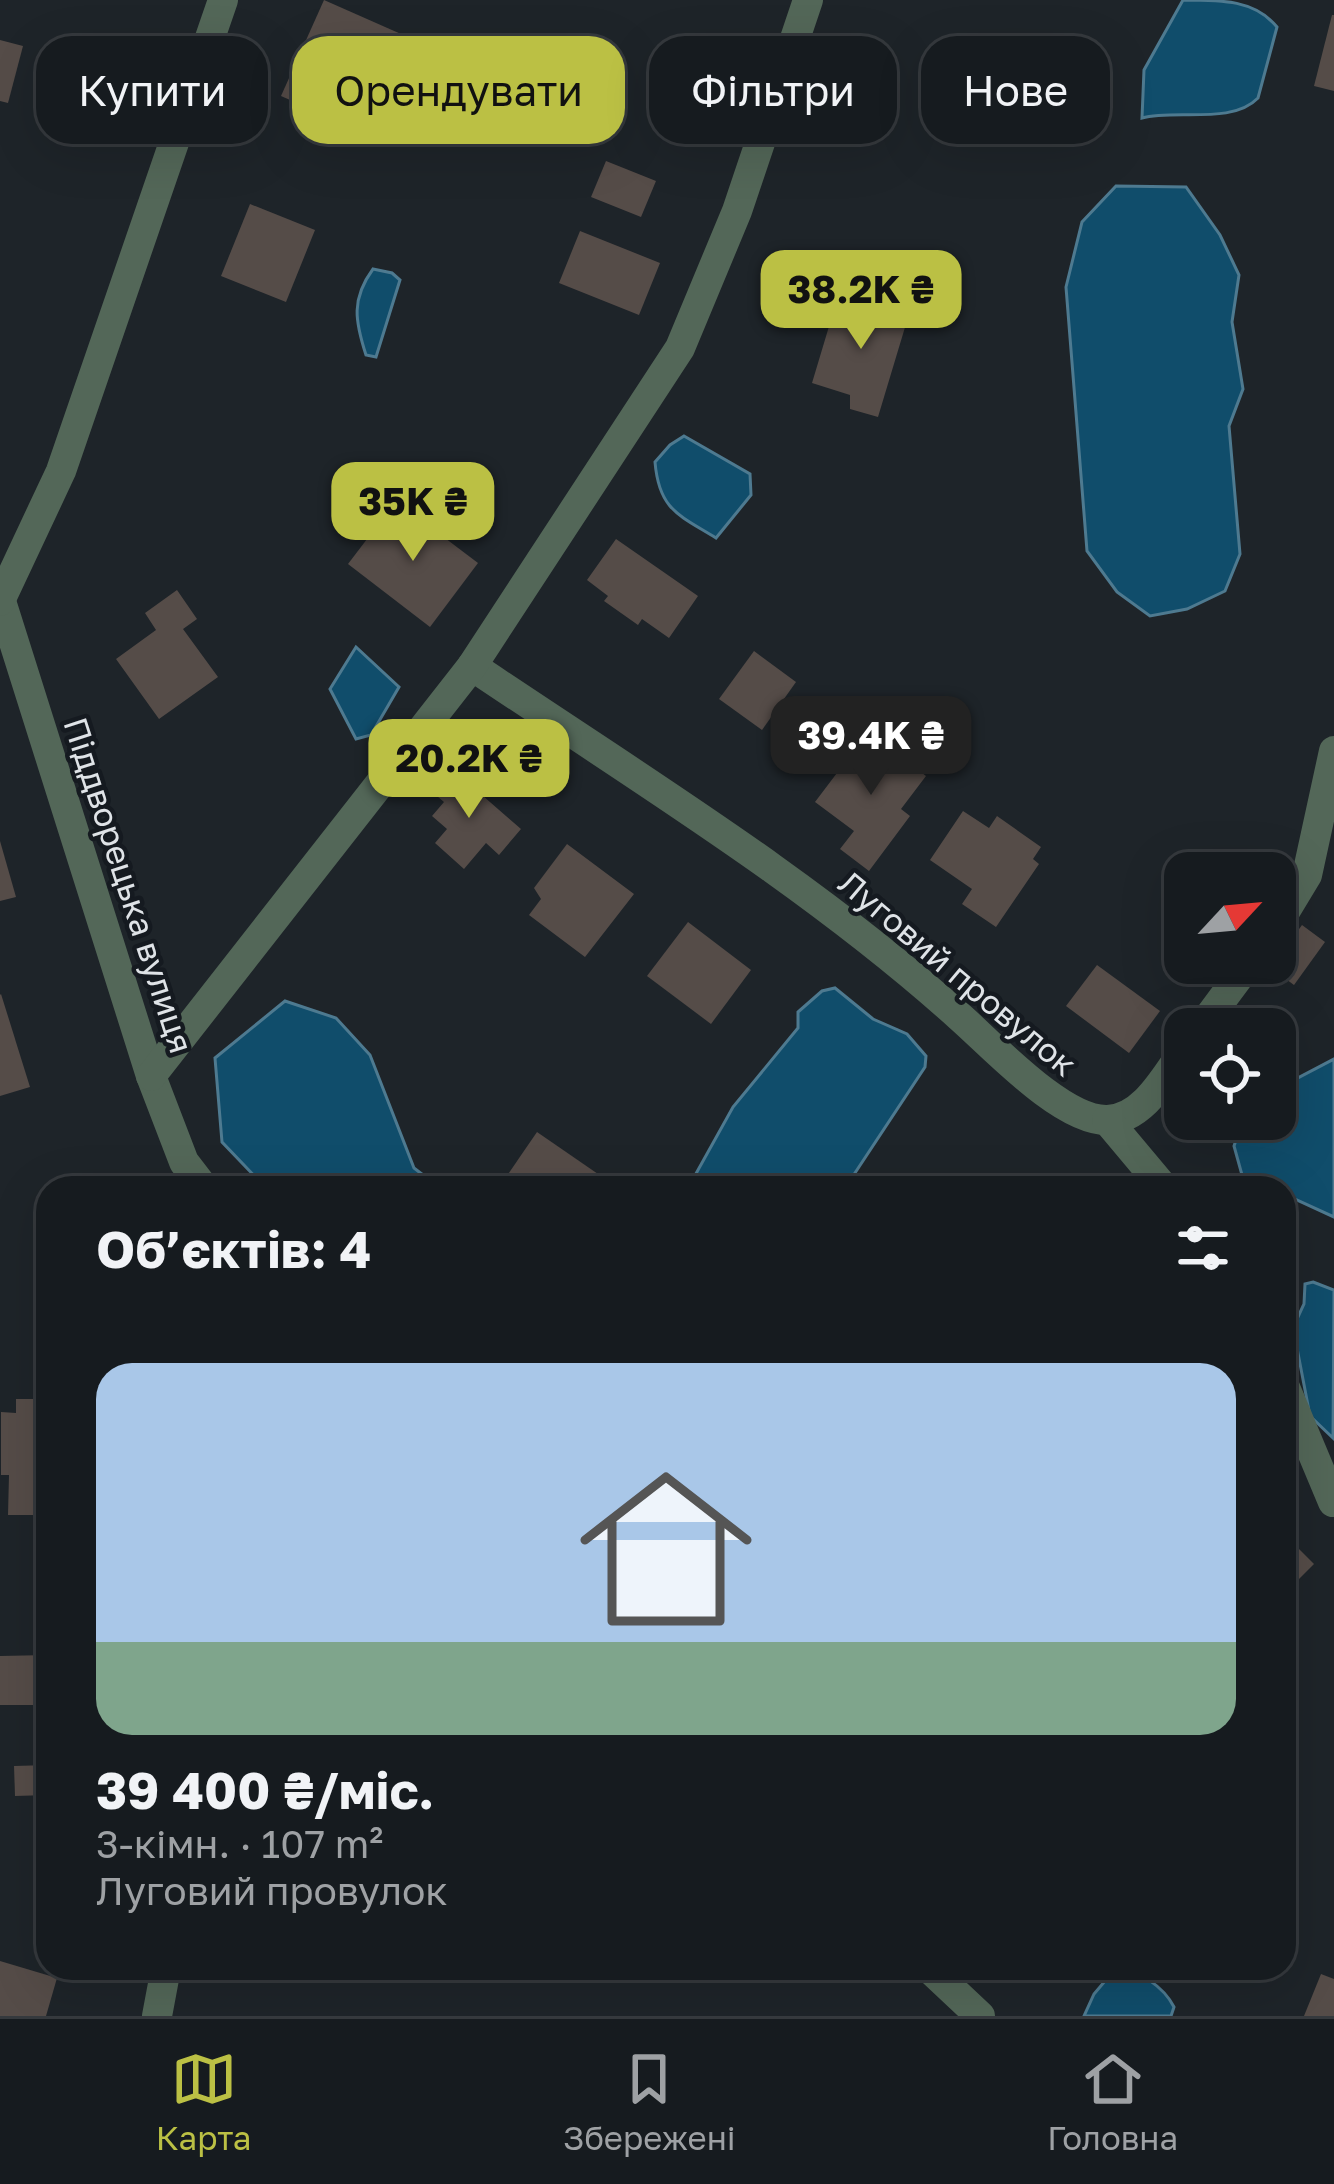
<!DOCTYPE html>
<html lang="uk">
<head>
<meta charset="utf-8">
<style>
	:root { --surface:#161b1f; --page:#23282c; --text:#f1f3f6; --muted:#9ea1a4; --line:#35393d; --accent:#bbc044 }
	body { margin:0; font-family:"Golos Text",sans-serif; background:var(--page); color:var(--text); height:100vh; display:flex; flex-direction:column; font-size:45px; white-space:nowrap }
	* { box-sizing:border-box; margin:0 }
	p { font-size:39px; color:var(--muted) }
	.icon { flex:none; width:66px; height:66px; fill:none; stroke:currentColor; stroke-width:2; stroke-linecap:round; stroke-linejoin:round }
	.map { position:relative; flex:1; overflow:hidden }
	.details { position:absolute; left:36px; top:1176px; width:1260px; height:804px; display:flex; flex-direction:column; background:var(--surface); border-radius:36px; box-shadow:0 12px 48px #0002,0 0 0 3px var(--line) }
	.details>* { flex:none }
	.banner { position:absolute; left:36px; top:36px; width:1263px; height:108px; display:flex; gap:24px }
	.needle { width:78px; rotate:64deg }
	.controls { position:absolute; left:1164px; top:852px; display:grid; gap:24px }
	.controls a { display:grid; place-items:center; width:132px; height:132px; border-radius:24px; background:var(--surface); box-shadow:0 12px 48px #0002,0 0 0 3px var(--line); font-size:60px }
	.price { position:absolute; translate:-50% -102px; padding:0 27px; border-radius:24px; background:var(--accent); color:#111; font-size:39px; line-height:78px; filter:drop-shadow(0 3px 6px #0008) }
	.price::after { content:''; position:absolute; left:50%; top:72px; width:36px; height:27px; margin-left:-18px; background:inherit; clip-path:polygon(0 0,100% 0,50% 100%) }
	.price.current { background:#222; color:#fff }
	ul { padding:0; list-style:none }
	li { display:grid; align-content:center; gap:24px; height:636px; padding:0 60px }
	li span { display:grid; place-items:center; height:372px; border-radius:36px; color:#555 }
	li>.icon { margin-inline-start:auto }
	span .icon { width:216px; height:216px; fill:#fffc; stroke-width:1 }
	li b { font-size:51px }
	h2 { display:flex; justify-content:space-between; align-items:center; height:144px; padding:0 60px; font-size:51px }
	.tag { padding:0 42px; border-radius:36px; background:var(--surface); box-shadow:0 12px 48px #0002,0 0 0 3px var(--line); font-size:42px; line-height:108px }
	.tag.current { background:var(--accent); color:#111 }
	.dock { display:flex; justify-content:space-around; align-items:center; height:168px; border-top:3px solid var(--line); background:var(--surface); font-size:33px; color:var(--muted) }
	.dock a { display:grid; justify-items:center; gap:6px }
	.dock .current { color:var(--accent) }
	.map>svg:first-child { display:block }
</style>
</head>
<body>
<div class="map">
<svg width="1334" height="2016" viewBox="0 0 1334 2016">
	<rect width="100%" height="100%" fill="#1e2429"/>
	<!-- water -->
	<g fill="#104d6b" stroke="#4e7a90" stroke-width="3">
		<path d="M1183 0C1223 0 1255 0 1277 27L1258 98C1232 125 1176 109 1142 118L1144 70Z"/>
		<path d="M1116 186 1186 187 1220 235 1239 275 1232 322 1243 389 1229 426 1240 554 1225 591 1187 609 1150 616 1117 592 1087 551 1066 287 1082 222Z"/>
		<path d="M373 269 392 273 400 280 376 357 366 355C355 321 351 299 373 269Z"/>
		<path d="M684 436 750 474 751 495 716 538C679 515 659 510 655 462L670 445Z"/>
		<path d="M356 647 399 687 371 735 356 739 330 689Z"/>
		<path d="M835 988 873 1019 907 1034 926 1056 925 1067 845 1188H688L733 1107 798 1028V1012L822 991Z"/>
		<path d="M285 1001 336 1018 370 1055 414 1168 440 1188H266L222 1142 215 1058Z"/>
		<path d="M1334 1059V1217L1284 1194V1188H1270L1242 1175 1234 1146 1243 1119H1275V1090Z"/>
		<path d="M1313 1282 1334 1290 1333 1438 1310 1416 1297 1348V1319L1304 1304 1305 1284Z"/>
		<path d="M1116 1968C1138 1969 1164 1987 1174 2007L1171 2016H1084L1094 1994Z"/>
	</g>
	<!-- building -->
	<g fill="#554c48">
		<path d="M324 0 401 34 358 130 281 96Z"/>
		<path d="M1332 15H1334V91L1314 86Z"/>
		<path d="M0 40 23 46 8 103 0 101Z"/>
		<path d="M606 161 656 181 641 217 591 197Z"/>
		<path d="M250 204 315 230 286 302 221 276Z"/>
		<path d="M580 231 660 263 639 315 559 283Z"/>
		<path d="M839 293 909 314 878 417 850 409V395L812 383Z"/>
		<path d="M396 501 478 563 430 627 348 564Z"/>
		<path d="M616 539 698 596 669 638 642 619 638 625 604 601 608 596 587 580Z"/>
		<path d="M177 590 197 619 183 629 218 677 159 719 116 659 156 630 145 613Z"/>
		<path d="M754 651 796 682 762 730 719 699Z"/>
		<path d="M868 732 926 776 901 809 910 816 869 871 840 849 854 831 815 802Z"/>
		<path d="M451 768 521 829 499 855 486 843 464 869 435 843 447 829 432 816 444 802 431 791Z"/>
		<path d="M963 811 989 828 997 816 1041 847 1033 859 1039 864 996 927 962 904 972 889 930 860Z"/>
		<path d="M0 841 16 897 0 901Z"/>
		<path d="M567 844 634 894 585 957 529 915 541 899 534 888Z"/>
		<path d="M688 922 751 970 711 1024 647 976Z"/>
		<path d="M1302 925 1325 942 1294 985 1271 968Z"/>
		<path d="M1097 965 1160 1011 1129 1053 1066 1006Z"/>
		<path d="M1 994 30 1087 0 1096V995Z"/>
		<path d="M537 1132 598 1174 588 1188H509L502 1183Z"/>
		<path d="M16 1399H48V1571H37V1515H8L9 1475H1V1412L16 1413Z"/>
		<path d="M1284 1534 1314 1564 1284 1594Z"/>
		<path d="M48 1655V1705H0V1656Z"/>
		<path d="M48 1765V1795L15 1796 14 1766Z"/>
		<path d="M0 1961 57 1978 46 2016H0Z"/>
		<path d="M1321 1974 1334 1979V2016H1304Z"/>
	</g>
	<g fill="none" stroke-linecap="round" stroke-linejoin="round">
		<!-- minor -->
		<g stroke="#536758" stroke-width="30">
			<path d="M0 598 151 1076 184 1162 204 1188"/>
			<path d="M0 601 61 471 223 0"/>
			<path d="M472 666C638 778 811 883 960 1017 993 1046 1062 1121 1107 1120 1144 1119 1166 1075 1185 1049"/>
			<path d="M1275 928 1307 875 1334 751"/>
			<path d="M1200 1029 1249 963"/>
			<path d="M151 1076 472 666 680 348 737 211 808 0"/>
			<path d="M1107 1120 1164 1188"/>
			<path d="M1284 1385 1333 1502"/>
			<path d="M929 1968 980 2016"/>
			<path d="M157 2016 166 1968"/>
		</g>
	</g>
	<g text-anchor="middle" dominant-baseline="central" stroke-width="9" stroke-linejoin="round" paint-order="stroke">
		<!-- street labels -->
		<g font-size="33" fill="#dfe3e7" stroke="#151a20">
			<text transform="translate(129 885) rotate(72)">Піддворецька вулиця</text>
			<text transform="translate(958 973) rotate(40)">Луговий провулок</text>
		</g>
	</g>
</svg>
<div class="controls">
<a><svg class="needle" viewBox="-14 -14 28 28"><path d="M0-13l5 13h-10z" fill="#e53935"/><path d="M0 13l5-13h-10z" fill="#9ea1a4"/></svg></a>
<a><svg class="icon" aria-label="locate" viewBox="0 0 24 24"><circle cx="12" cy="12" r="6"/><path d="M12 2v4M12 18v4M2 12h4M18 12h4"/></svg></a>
</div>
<b class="price" style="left:861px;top:352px">38.2K ₴</b>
<b class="price" style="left:413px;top:564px">35K ₴</b>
<b class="price current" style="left:871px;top:798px">39.4K ₴</b>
<b class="price" style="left:469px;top:821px">20.2K ₴</b>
<div class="banner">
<a class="tag">Купити</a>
<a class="tag current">Орендувати</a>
<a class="tag">Фільтри</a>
<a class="tag">Нове</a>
</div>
<section class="details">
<h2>Об’єктів: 4<svg class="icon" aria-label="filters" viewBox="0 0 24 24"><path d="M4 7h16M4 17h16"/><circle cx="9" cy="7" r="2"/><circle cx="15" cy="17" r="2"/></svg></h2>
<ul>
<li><span style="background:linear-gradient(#a9c7e8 75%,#7fa58c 0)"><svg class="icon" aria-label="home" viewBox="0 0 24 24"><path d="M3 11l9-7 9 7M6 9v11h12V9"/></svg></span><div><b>39 400 ₴/міс.</b><p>3-кімн. · 107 m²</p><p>Луговий провулок</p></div></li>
</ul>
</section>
</div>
<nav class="dock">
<a class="current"><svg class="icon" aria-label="map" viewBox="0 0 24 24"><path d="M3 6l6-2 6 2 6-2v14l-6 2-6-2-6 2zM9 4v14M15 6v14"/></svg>Карта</a>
<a><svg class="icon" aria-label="saved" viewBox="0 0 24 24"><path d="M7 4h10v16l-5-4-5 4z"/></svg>Збережені</a>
<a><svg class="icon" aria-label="home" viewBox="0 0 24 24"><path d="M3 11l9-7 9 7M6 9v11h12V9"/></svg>Головна</a>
</nav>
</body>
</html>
